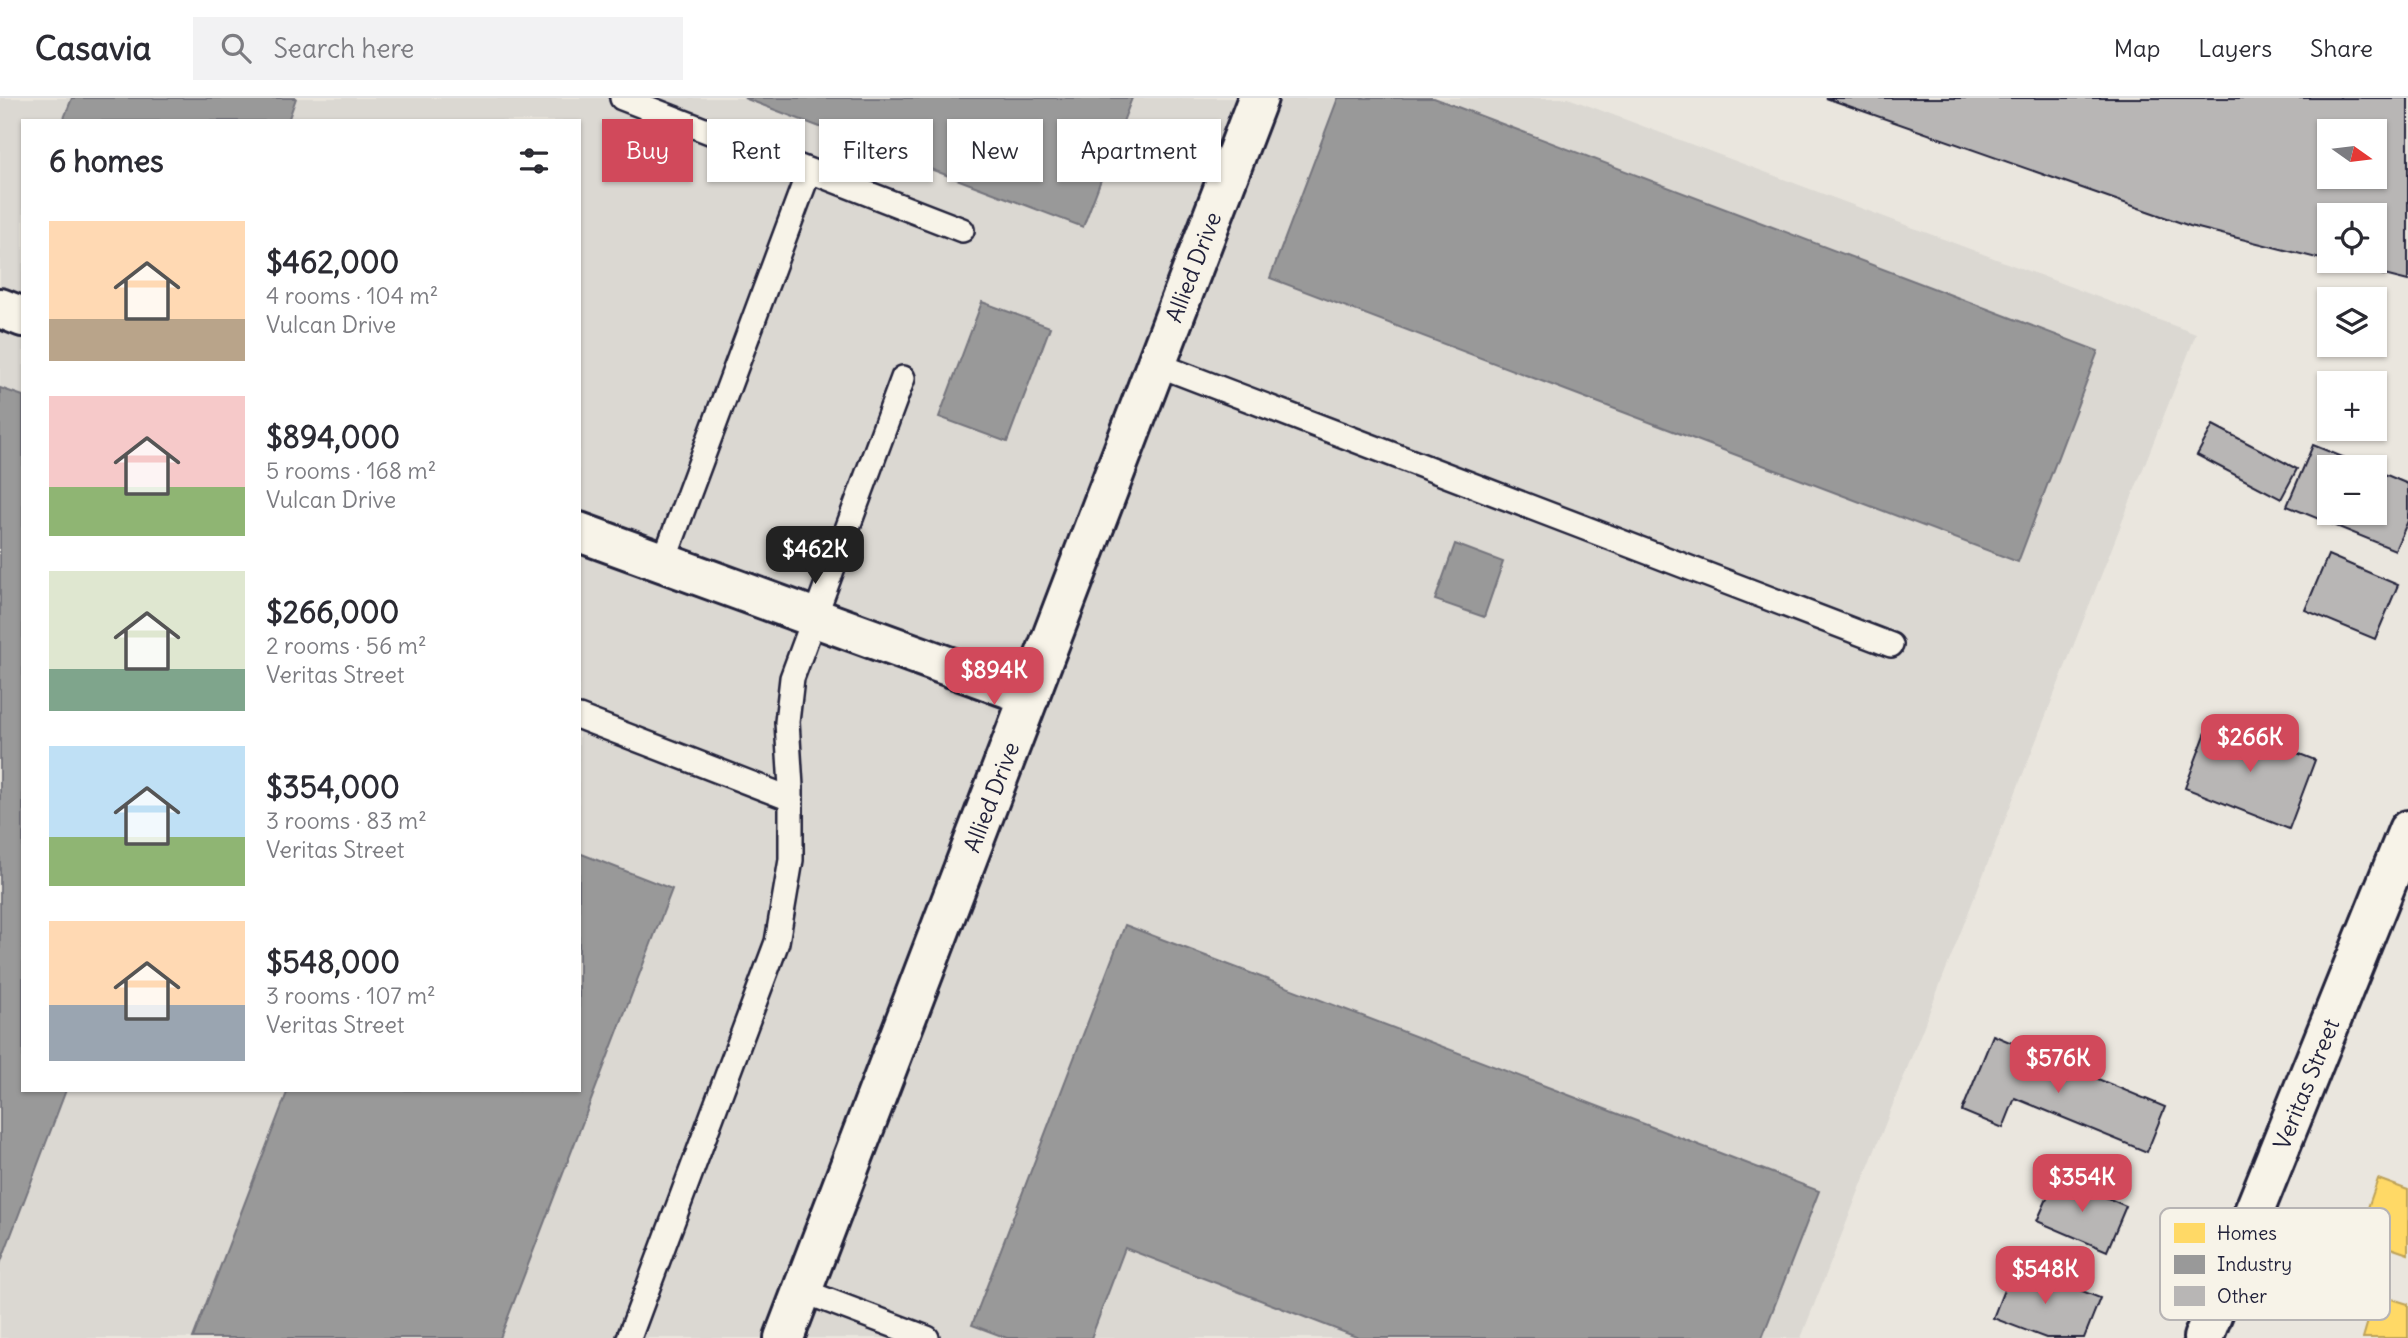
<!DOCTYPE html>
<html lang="en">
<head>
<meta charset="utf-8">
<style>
	:root { --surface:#fff; --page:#f2f2f3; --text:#2b2b33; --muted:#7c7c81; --line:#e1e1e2; --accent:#d1495b }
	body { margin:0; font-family:Delius,sans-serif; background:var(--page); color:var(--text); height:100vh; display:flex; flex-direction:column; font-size:26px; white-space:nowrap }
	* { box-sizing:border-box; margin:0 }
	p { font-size:23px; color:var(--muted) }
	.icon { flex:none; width:38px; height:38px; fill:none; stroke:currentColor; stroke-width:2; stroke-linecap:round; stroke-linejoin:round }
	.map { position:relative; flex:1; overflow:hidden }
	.panel { position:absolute; left:21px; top:21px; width:560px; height:973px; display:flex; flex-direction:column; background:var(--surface); border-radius:0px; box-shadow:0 2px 5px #0004 }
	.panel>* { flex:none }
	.hud { position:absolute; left:602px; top:21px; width:665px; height:63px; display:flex; gap:14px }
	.needle { width:46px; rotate:104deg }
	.tools { position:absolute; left:2317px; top:21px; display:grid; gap:14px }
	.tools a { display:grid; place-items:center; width:70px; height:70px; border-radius:0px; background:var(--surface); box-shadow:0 2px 5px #0004; font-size:35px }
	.price { position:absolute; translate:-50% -60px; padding:0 16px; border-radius:14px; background:var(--accent); color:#fff; font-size:23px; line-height:46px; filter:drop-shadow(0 2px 4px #0008) }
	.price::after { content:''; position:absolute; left:50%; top:42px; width:21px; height:16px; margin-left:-10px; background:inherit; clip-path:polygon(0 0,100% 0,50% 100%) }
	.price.on { background:#222; color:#fff }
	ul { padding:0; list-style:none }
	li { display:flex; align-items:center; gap:21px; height:175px; padding:0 28px }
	li span { display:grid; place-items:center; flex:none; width:196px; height:140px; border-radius:0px; color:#555 }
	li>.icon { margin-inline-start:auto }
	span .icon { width:84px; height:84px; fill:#fffc; stroke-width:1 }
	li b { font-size:30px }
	h2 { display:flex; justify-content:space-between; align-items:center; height:84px; padding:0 28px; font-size:30px }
	.pill { padding:0 24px; border-radius:0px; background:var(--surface); box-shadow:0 2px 5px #0004; font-size:24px; line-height:63px }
	.pill.on { background:var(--accent); color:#fff }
	header { display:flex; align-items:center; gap:42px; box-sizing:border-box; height:98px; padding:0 35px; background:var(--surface); border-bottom:2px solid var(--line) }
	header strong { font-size:33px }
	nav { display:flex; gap:38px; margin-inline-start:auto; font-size:24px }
	.search { width:490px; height:63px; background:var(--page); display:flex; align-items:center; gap:18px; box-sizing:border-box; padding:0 24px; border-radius:0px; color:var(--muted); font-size:26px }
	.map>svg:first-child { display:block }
</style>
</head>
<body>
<header>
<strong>Casavia</strong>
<div class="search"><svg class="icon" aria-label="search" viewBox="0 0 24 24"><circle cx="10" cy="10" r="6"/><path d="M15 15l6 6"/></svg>Search here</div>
<nav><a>Map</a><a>Layers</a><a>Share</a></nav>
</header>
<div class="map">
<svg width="2408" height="1240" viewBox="0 0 2408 1240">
	<rect width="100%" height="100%" fill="#eae6de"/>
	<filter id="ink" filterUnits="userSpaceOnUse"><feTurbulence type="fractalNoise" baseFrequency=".0143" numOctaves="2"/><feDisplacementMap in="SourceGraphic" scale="14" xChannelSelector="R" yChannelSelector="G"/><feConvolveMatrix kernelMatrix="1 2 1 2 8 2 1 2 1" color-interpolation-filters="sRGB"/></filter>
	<g filter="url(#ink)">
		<!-- built -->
		<path fill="#dbd8d2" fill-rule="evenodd" d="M0 0H1568L2196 236 1801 1240H0ZM23 23H579V992H23Z"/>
		<!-- homes -->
		<g fill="#ffd966" stroke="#bda259" stroke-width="2">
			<path d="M2378 1081 2408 1092V1156L2382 1147 2379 1158 2354 1150Z"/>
			<path d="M2376 1196 2408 1206V1240H2363Z"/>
		</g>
		<!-- industry -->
		<g fill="#999" stroke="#75757d" stroke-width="2">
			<path d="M72 0H296L288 23H63Z"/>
			<path d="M744 0H1132L1083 129Z"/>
			<path d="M1338 0H1434L2098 253 2018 464 1270 180Z"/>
			<path d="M982 204 1050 229 1007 344 939 319Z"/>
			<path d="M0 290 23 298V992H66L0 1166Z"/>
			<path d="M1455 446 1503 464 1484 519 1435 502Z"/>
			<path d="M579 755 672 791 500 1240H193L288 992H579Z"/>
			<path d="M1125 827 1819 1093 1762 1240H1359L1125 1150 1091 1240H1007L972 1227Z"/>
		</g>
		<!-- building -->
		<g fill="#b8b6b5" stroke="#22223b" stroke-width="2" fill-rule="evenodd">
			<path d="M1826 0H2408V183L2190 128ZM2329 33H2375V79H2329ZM2329 117H2375V163H2329Z"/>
			<path d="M2213 327 2297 371 2281 401 2197 357Z"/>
			<path d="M2313 347 2367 369H2329V415H2375V372L2408 386V423L2395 452 2287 408Z"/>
			<path d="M2328 457 2398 487 2375 541 2305 512Z"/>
			<path d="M2211 621 2315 662 2289 731 2185 690Z"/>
			<path d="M1993 937 2165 1009 2147 1054 2015 1000 2003 1030 1962 1013Z"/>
			<path d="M2057 1078 2126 1108 2107 1153 2037 1123Z"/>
			<path d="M2014 1166 2100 1200 2084 1240H2046L1993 1220Z"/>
		</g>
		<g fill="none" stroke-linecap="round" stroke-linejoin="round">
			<!-- lane casing -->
			<g stroke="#22223b" stroke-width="28">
				<g id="lane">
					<path d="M622 0 962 132"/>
					<path d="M1156 266 1891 547"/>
					<path d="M663 465 809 73"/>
					<path d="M579 619 791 701"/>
					<path d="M803 1193 927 1240"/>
					<path d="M629 1240 777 844 791 762V689L787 624 792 580 903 280"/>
				</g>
			</g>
			<!-- street casing -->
			<g stroke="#22223b" stroke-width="44">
				<g id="street">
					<path d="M0 210 23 219"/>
					<path d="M579 434 1030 598"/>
					<path d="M784 1240 1258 0"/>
				</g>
			</g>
			<!-- secondary casing -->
			<g stroke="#22223b" stroke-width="44">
				<path id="secondary" d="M2203 1240 2408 732"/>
			</g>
			<!-- lane -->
			<use href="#lane" stroke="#f7f3e8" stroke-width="23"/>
			<!-- street -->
			<use href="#street" stroke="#f7f3e8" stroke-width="38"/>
			<!-- secondary -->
			<use href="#secondary" stroke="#f7f3e8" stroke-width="38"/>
		</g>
	</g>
	<g text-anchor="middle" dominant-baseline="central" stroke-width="7" stroke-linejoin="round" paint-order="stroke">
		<!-- street labels -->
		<g font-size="23" fill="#22223b" stroke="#f7f3e8">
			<text transform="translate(1193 169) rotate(-69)">Allied Drive</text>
			<text transform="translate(991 699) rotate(-69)">Allied Drive</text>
			<text transform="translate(2306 986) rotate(-68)">Veritas Street</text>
		</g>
	</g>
	<!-- legend -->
	<rect x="2160" y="1110" width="230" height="112" rx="10" fill="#f7f3e8" stroke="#b7b4b4" stroke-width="2"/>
	<rect x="2174" y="1125" width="31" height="20" fill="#ffd966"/>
	<rect x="2174" y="1157" width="31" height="19" fill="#999"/>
	<rect x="2174" y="1188" width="31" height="20" fill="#b8b6b5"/>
	<g font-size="19" fill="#22223b">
		<text x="2217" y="1142">Homes</text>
		<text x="2217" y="1173">Industry</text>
		<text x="2217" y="1205">Other</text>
	</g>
</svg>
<div class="tools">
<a><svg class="needle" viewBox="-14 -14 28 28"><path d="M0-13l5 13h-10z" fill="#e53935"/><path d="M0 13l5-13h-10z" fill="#7c7c81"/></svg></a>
<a><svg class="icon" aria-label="locate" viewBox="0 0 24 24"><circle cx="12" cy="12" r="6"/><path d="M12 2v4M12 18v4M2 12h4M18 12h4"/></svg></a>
<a><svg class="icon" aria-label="layers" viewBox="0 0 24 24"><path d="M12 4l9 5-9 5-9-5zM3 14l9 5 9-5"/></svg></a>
<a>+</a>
<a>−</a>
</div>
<b class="price on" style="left:815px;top:488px">$462K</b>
<b class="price" style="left:994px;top:609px">$894K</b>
<b class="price" style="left:2250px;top:676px">$266K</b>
<b class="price" style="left:2058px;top:997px">$576K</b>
<b class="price" style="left:2082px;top:1116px">$354K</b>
<b class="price" style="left:2045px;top:1208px">$548K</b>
<div class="hud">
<a class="pill on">Buy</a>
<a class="pill">Rent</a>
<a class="pill">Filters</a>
<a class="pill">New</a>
<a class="pill">Apartment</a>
</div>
<section class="panel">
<h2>6 homes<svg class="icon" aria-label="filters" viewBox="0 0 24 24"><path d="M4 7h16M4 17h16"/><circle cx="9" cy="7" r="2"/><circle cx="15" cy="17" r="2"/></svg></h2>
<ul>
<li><span style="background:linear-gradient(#ffd9b3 70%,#b9a48a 0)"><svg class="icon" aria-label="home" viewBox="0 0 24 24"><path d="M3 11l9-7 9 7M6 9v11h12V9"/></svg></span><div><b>$462,000</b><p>4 rooms · 104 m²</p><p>Vulcan Drive</p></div></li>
<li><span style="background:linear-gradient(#f6c9c9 65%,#8fb573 0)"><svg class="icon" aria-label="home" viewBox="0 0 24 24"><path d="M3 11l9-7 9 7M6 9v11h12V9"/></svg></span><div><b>$894,000</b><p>5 rooms · 168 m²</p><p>Vulcan Drive</p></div></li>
<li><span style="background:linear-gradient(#dfe7d0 70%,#7fa58c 0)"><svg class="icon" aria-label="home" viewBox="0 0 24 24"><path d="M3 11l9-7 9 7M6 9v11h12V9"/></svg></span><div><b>$266,000</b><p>2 rooms · 56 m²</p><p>Veritas Street</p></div></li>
<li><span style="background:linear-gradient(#bfe0f5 65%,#8fb573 0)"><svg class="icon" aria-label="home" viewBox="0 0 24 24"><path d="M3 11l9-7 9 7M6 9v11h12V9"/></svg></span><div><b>$354,000</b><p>3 rooms · 83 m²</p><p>Veritas Street</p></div></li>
<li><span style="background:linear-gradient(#ffd9b3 60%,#9aa5b1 0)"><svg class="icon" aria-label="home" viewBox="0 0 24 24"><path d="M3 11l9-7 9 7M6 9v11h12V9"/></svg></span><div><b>$548,000</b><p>3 rooms · 107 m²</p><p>Veritas Street</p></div></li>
</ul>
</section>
</div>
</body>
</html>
